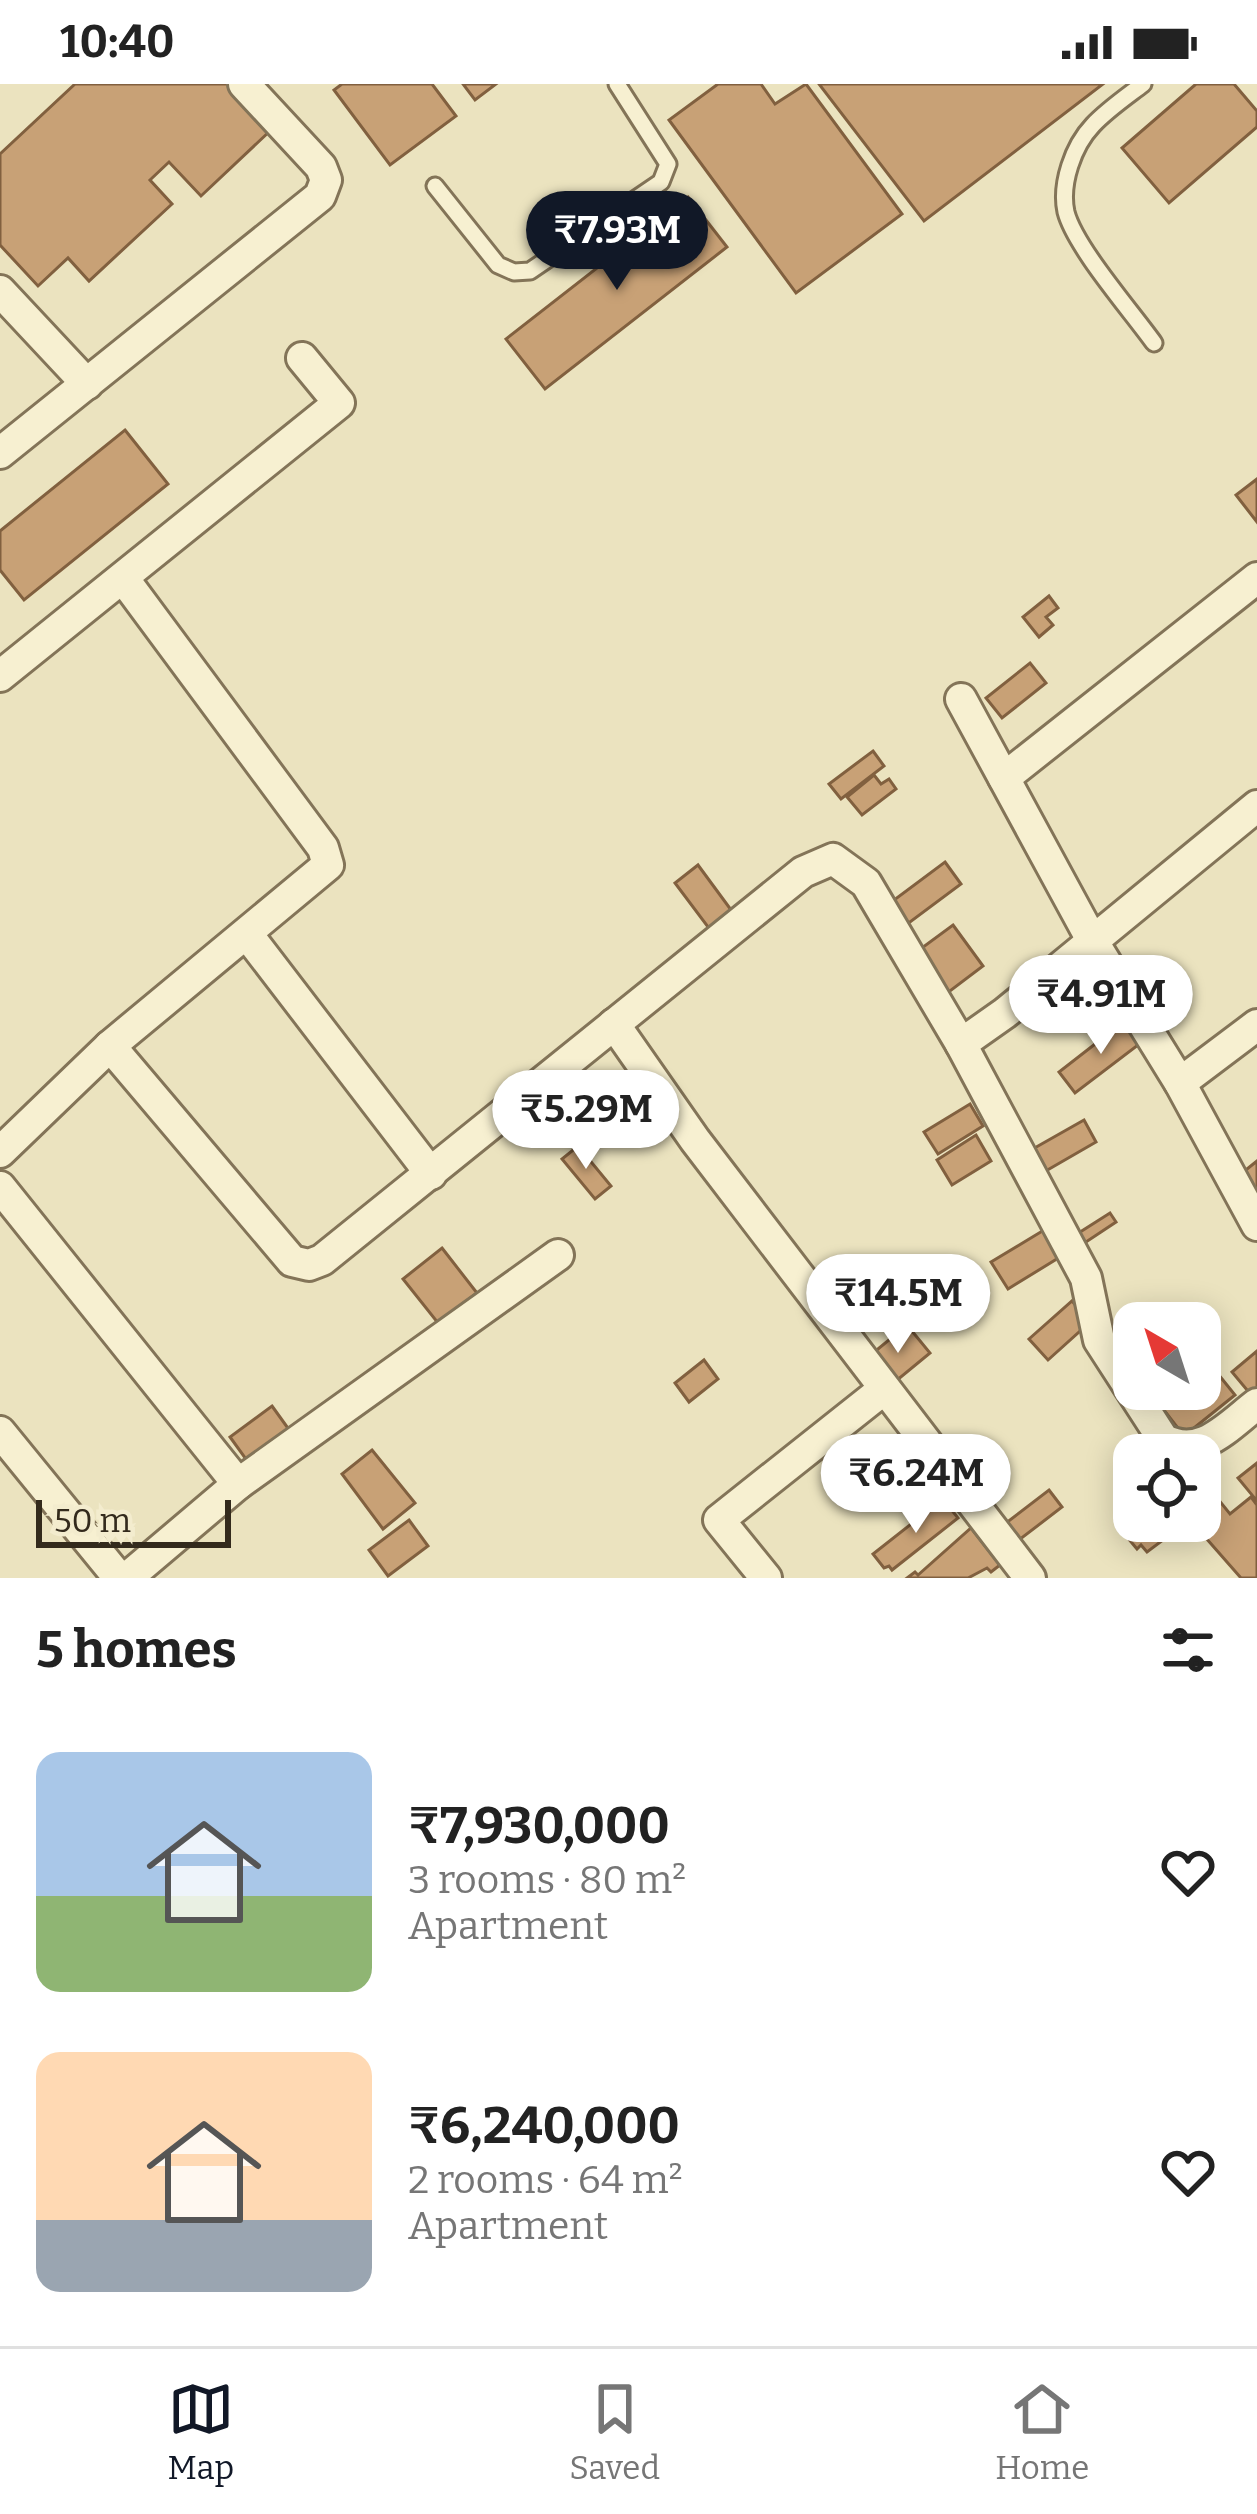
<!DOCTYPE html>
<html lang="en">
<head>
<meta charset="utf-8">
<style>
	:root { --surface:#fff; --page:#f2f2f2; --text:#222; --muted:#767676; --line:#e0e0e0; --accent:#111827 }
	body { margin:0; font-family:Bitter,serif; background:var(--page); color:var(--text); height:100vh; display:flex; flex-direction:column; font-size:45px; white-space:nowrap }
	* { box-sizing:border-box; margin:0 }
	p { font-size:39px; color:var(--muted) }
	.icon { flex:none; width:66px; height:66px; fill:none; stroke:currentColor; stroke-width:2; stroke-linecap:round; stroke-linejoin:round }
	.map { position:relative; height:1494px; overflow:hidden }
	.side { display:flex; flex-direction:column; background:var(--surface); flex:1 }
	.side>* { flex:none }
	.needle { width:78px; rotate:321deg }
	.buttons { position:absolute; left:1113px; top:1218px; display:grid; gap:24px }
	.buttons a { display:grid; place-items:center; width:108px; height:108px; border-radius:24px; background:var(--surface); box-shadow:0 6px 30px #0003; font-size:60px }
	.scale { position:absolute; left:36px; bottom:30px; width:195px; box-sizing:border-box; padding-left:12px; border:6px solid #332a1c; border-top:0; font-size:33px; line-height:42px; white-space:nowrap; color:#332a1c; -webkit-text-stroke:9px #f3ecce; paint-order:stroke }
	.price { position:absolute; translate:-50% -102px; padding:0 27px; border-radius:42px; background:#fff; color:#222; font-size:39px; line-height:78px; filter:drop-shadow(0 3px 6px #0008) }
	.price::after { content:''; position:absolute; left:50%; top:72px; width:36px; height:27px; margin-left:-18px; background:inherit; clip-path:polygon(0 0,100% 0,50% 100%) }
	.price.active { background:var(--accent); color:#fff }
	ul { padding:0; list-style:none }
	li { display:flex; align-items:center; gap:36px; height:300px; padding:0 36px }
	li span { display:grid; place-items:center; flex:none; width:336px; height:240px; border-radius:24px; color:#555 }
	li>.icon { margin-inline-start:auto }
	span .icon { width:144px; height:144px; fill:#fffc; stroke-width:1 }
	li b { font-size:51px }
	h2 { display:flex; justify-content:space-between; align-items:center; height:144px; padding:0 36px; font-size:51px }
	.status { display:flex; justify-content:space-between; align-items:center; height:84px; padding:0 60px; background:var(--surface); direction:ltr }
	.status svg { height:33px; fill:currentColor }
	.tabs { display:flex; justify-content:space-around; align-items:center; height:168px; border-top:3px solid var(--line); background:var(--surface); font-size:33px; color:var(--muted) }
	.tabs a { display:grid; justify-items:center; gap:6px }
	.tabs .active { color:var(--accent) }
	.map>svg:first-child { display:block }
</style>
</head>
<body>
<div class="status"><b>10:40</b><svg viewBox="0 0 49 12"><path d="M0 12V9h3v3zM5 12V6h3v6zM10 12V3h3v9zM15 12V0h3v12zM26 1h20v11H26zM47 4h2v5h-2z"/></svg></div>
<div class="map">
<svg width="1257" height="1494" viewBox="0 0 1257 1494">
	<rect width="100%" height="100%" fill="#ebe3bf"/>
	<!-- building -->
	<g fill="#c8a176" stroke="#81603f" stroke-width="3">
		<path d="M75 0H228L271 46 201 112 169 78 150 96 172 120 89 197 68 174 38 202 0 161V70Z"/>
		<path d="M342 0H432L456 32 390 81 334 6Z"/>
		<path d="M463 0H496L475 16Z"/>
		<path d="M718 0H761L775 20 806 0 902 130 796 209 669 36Z"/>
		<path d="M819 0H1103L924 137Z"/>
		<path d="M1196 0H1234L1257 27V43L1169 119 1122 64Z"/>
		<path d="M688 113 727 163 545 305 506 255Z"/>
		<path d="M125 346 168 400 24 516 0 486V447Z"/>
		<path d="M1257 395V438L1236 411Z"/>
		<path d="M1049 512 1058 524 1046 533 1053 541 1039 553 1023 533Z"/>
		<path d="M1030 579 1046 599 1002 634 986 614Z"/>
		<path d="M873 667 884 682 841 715 829 700Z"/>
		<path d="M874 691 881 700 889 695 896 705 862 731 847 713Z"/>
		<path d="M945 778 961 800 902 844 886 822Z"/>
		<path d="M698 781 737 834 714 851 675 799Z"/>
		<path d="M953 841 983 882 946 910 915 869Z"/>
		<path d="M1126 936 1142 958 1075 1009 1059 988Z"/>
		<path d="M970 1020 983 1042 938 1070 924 1048Z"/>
		<path d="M1084 1036 1096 1058 1044 1088 1031 1066Z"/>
		<path d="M976 1051 991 1077 952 1101 937 1076Z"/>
		<path d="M578 1062 611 1102 595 1115 562 1075Z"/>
		<path d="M1257 1077V1108L1242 1089Z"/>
		<path d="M1110 1129 1116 1138 1083 1160 1077 1150Z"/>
		<path d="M1044 1146 1060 1173 1008 1205 991 1178Z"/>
		<path d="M442 1164 477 1209 438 1239 403 1195Z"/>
		<path d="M1072 1217 1090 1238 1048 1276 1029 1255Z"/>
		<path d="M1175 1220 1191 1239H1152Z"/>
		<path d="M907 1241 930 1269 890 1302 867 1274Z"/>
		<path d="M1134 1253V1288L1117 1267Z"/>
		<path d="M1257 1267V1308L1252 1312 1232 1288Z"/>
		<path d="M704 1276 718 1295 689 1318 675 1299Z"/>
		<path d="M1210 1280 1235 1311 1184 1352 1160 1321 1180 1305H1200V1288Z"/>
		<path d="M272 1322 290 1347 248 1378 230 1353Z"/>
		<path d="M372 1366 415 1419 383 1445 342 1390Z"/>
		<path d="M1257 1379V1417L1238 1394Z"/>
		<path d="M1049 1406 1062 1423 1019 1456 1006 1439Z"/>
		<path d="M1251 1413 1257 1421V1494H1241L1191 1437H1200V1429L1218 1415 1230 1430Z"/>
		<path d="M943 1415 958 1434 892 1486 889 1482 884 1484 873 1470Z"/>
		<path d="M409 1436 428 1462 388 1492 369 1466Z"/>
		<path d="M1147 1437H1186L1187 1438 1147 1468 1141 1461 1137 1465 1127 1453Z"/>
		<path d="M971 1444 1000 1481 991 1488 987 1484 968 1494H907L915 1488 918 1491Z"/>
	</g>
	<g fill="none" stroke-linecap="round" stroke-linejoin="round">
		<!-- lane casing -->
		<g stroke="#837458" stroke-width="21">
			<g id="lane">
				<path d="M1143 0C1126 13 1107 26 1093 41 1073 62 1060 100 1066 128 1075 163 1132 228 1154 259"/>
				<path d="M435 102 498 181 514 188 530 187 661 98 668 80 617 0"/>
			</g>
		</g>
		<!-- street casing -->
		<g stroke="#837458" stroke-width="36">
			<g id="street">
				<path d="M0 207 87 300"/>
				<path d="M0 369 320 112 326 96 321 83 244 0"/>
				<path d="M0 592 339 319 302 274"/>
				<path d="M961 615 1093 858 1180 999 1257 1141"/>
				<path d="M1004 694 1257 494"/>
				<path d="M247 850 431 1090"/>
				<path d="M614 940 695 1056 1030 1494"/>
				<path d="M961 960 1086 1194 1099 1256 1163 1355C1200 1376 1228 1342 1257 1320"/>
				<path d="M110 962 292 1177 309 1181 322 1176 803 788 833 775 866 799 961 960 1005 929 1257 722"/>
				<path d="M1180 999 1257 941"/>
				<path d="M0 1068 110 962 328 781 323 764 123 494"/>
				<path d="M0 1103 238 1400"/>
				<path d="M0 1348 119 1494"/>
				<path d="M127 1494 238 1400 558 1171"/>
				<path d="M766 1494 719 1436 884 1305"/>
			</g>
		</g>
		<!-- lane -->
		<use href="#lane" stroke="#f7f0d1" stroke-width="15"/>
		<!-- street -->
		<use href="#street" stroke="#f7f0d1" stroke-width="30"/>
	</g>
</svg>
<div class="buttons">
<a><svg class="needle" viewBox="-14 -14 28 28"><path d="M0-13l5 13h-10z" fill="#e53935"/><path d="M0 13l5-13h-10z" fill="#767676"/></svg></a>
<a><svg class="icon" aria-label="locate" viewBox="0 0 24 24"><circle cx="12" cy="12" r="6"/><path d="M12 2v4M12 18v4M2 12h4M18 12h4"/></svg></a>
</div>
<div class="scale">50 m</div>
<b class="price active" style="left:617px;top:209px">₹7.93M</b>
<b class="price" style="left:1101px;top:973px">₹4.91M</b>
<b class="price" style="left:586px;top:1088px">₹5.29M</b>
<b class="price" style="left:898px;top:1272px">₹14.5M</b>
<b class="price" style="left:916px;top:1452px">₹6.24M</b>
</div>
<section class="side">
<h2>5 homes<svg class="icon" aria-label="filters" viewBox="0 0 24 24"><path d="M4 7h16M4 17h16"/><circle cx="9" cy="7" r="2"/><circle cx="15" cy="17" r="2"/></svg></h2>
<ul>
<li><span style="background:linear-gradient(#a9c7e8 60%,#8fb573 0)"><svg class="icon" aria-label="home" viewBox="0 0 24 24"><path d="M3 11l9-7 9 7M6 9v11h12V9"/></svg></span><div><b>₹7,930,000</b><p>3 rooms · 80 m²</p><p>Apartment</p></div><svg class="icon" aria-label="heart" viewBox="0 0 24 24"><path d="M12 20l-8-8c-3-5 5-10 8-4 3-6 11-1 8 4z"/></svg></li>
<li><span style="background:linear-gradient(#ffd9b3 70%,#9aa5b1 0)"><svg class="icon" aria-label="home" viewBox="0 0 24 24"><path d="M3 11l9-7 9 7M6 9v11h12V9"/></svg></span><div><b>₹6,240,000</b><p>2 rooms · 64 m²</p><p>Apartment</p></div><svg class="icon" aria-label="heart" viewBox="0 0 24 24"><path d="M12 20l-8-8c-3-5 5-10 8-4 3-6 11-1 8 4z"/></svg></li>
</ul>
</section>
<nav class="tabs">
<a class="active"><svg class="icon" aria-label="map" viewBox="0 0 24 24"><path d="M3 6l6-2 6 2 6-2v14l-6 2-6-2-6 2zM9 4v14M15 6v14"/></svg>Map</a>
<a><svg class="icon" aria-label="saved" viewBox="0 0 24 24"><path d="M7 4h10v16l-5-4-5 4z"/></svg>Saved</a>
<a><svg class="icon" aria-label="home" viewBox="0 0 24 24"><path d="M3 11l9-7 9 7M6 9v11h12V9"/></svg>Home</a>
</nav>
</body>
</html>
